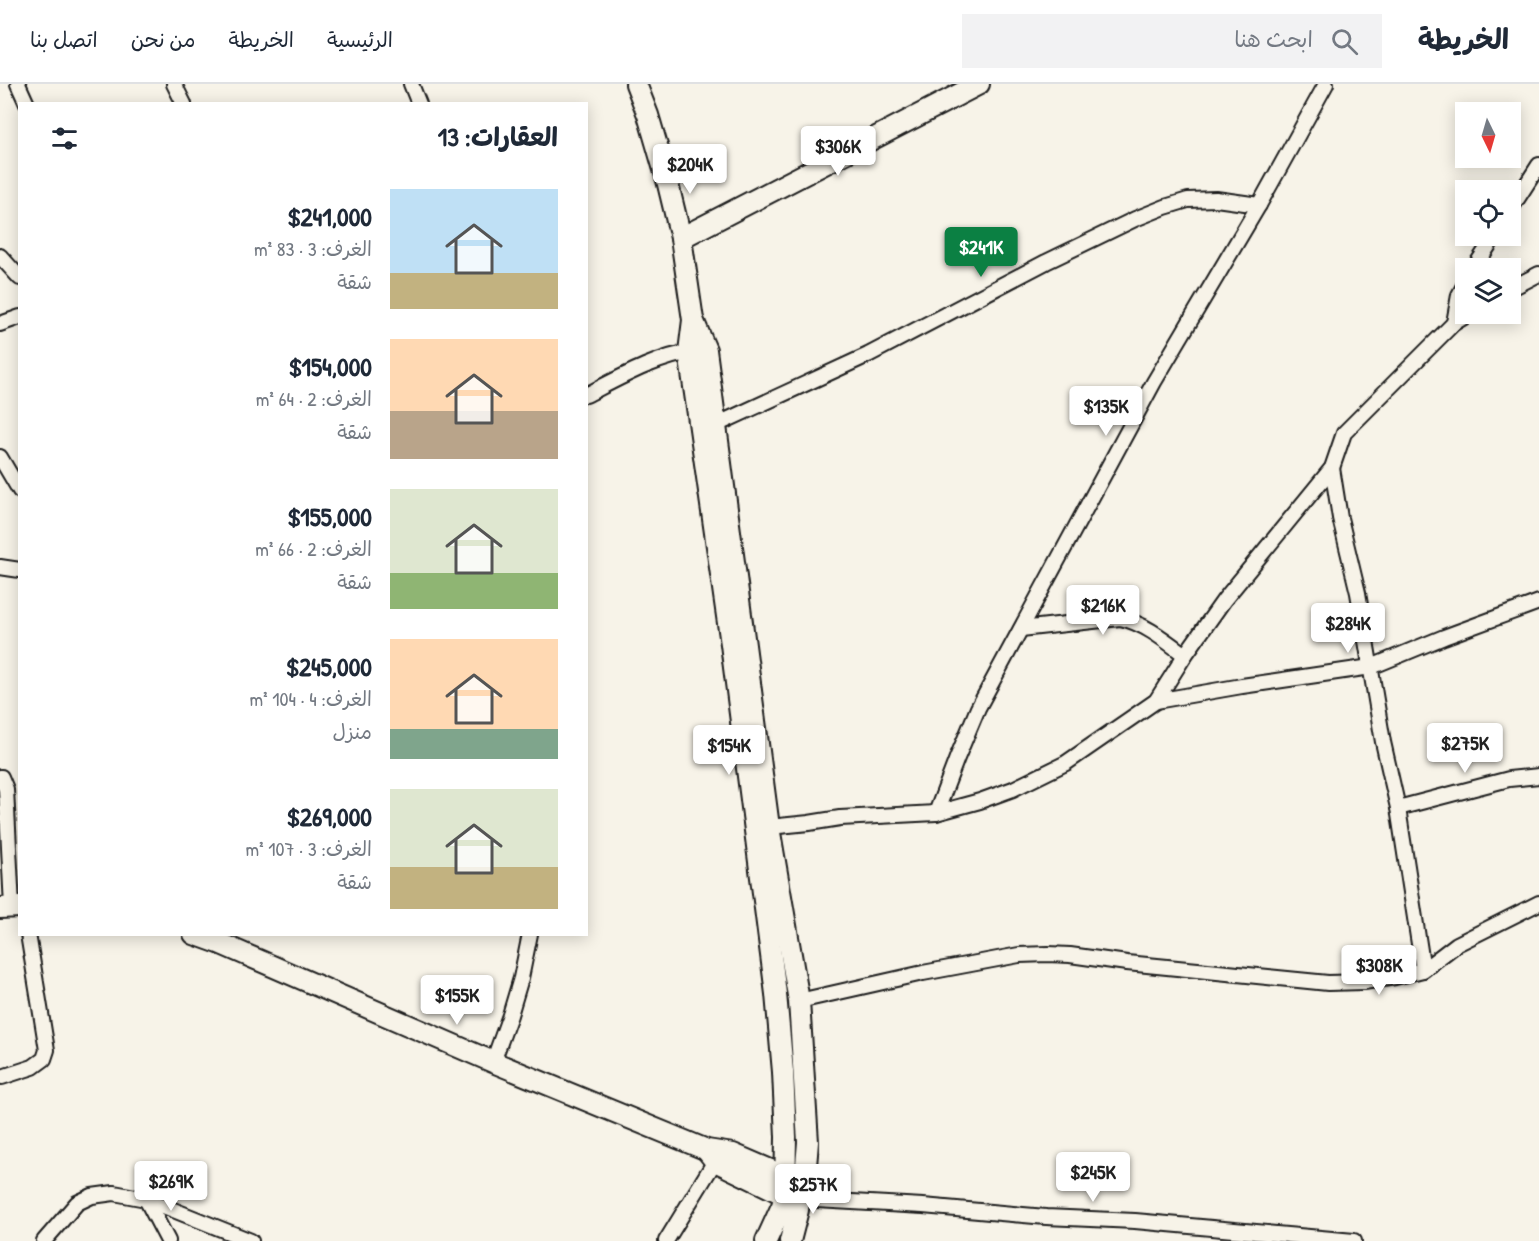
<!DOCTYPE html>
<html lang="ar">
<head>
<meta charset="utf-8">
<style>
	:root { --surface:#fff; --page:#f2f2f3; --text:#1f2937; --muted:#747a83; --line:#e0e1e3; --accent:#0b8043 }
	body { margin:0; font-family:"Patrick Hand","Playpen Sans Arabic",sans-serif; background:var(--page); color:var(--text); direction:rtl; height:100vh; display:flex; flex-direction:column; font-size:22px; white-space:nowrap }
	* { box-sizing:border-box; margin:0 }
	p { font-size:20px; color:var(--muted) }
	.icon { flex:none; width:33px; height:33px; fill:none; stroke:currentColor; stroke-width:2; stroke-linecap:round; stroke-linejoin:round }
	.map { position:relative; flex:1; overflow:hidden; direction:ltr }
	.drawer { position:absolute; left:18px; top:18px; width:570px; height:834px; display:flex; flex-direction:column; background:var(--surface); border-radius:0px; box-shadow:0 3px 15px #0003; direction:rtl }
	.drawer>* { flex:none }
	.needle { width:39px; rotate:175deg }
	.fabs { position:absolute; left:1455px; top:18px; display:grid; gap:12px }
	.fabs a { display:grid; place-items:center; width:66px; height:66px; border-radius:0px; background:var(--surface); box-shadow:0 3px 15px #0003; font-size:30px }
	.price { position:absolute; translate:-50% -51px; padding:0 14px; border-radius:6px; background:#fff; color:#222; font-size:20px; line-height:39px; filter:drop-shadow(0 2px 3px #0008) }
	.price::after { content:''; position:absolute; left:50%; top:36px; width:18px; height:14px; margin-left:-9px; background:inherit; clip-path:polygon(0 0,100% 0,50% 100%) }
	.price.current { background:var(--accent); color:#fff }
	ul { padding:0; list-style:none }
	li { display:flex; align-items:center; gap:18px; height:150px; padding:0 30px }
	li span { display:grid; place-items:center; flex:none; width:168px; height:120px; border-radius:0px; color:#555 }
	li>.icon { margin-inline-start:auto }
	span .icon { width:72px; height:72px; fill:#fffc; stroke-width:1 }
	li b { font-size:26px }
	h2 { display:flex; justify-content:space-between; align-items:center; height:72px; padding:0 30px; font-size:26px }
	header { display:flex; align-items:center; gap:36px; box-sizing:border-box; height:84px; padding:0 30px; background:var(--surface); border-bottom:2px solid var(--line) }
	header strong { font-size:28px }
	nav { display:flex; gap:33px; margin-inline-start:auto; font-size:21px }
	.search { width:420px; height:54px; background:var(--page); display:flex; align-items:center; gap:15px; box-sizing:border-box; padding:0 21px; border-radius:0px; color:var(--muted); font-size:22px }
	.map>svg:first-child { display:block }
</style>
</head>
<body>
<header>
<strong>الخريطة</strong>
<div class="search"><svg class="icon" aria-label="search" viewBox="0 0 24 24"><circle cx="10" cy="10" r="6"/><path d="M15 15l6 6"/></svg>ابحث هنا</div>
<nav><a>الرئيسية</a><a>الخريطة</a><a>من نحن</a><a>اتصل بنا</a></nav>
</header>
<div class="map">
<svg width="1539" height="1157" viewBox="0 0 1539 1157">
	<rect width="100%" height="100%" fill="#f7f3e8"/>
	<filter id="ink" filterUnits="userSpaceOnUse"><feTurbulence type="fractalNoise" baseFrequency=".0167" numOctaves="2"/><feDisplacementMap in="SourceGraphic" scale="12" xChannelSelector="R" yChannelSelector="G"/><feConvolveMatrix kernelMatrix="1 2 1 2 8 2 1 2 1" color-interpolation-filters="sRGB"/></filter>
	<g filter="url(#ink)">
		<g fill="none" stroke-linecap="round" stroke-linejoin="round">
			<!-- street casing -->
			<g stroke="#1c1c1c" stroke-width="18">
				<g id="street">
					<path d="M18 0 27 20"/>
					<path d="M174 0 184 20"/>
					<path d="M411 0 419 20"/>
					<path d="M1510 126 1539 81"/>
					<path d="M0 172 20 194"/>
					<path d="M1474 184 1495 152"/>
					<path d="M1510 205 1539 190"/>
					<path d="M1454 239 1459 211 1466 198"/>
					<path d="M0 240 20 233"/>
					<path d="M586 311C621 293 656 273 695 267"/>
					<path d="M716 341 868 271 1046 178 1135 135 1165 123 1188 116 1216 115 1259 121"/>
					<path d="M0 373 20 407"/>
					<path d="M0 483 20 486"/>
					<path d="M1021 545 1120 534C1144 539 1165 556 1185 571"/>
					<path d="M1156 617 1242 602 1371 583 1444 553 1539 518"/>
					<path d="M0 693H1L6 705 12 823"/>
					<path d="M1398 724 1509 695 1539 692"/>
					<path d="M936 729 957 674 978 624 1154 298 1259 121 1326 0"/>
					<path d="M769 743 809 739 840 734 936 729 980 717 1013 705 1066 679 1156 617 1185 571 1224 516 1332 384 1344 349 1454 239 1469 230"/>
					<path d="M1423 886 1457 860 1539 819"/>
					<path d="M799 917 923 889 1019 871 1048 870 1070 871 1127 879 1328 899 1364 898 1395 893 1423 886 1398 724 1383 658 1358 509 1340 434 1332 384"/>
					<path d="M493 978 510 931 521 894 530 850"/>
					<path d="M2 993 33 983 44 975 47 966 28 850"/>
					<path d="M146 1115 168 1157"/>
					<path d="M799 1115 923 1122 1046 1133 1135 1137 1354 1157"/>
					<path d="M44 1157 77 1119 92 1112 114 1109 146 1115 251 1157"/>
					<path d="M666 1157 715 1077"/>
				</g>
			</g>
			<!-- secondary casing -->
			<g stroke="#1c1c1c" stroke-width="24">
				<g id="secondary">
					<path d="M636 0 648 31 667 96 681 154 693 236 689 268 731 560 776 910 783 988 786 1053 785 1111 782 1122 766 1157"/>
					<path d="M681 154 979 0"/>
					<path d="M694 238 706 266 769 743 799 917 808 1058 806 1082 801 1099 798 1126 790 1157"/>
					<path d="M0 824 20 823"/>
					<path d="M194 850 219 859 493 978 707 1066 733 1070 796 1097"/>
					<path d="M708 1068 715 1077 785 1111 795 1114"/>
				</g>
			</g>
			<!-- street -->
			<use href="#street" stroke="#f7f3e8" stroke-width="14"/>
			<!-- secondary -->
			<use href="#secondary" stroke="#f7f3e8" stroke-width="20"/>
		</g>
	</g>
</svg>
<div class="fabs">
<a><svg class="needle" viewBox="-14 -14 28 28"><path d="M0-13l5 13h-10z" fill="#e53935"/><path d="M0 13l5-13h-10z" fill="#747a83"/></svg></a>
<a><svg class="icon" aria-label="locate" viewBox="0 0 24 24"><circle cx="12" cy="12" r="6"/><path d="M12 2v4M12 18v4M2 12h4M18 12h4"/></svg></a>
<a><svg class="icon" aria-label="layers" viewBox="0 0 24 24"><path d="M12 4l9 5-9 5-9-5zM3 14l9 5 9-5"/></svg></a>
</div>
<b class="price" style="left:838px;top:93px">$306K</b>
<b class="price" style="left:690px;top:111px">$204K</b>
<b class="price current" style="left:981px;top:194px">$241K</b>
<b class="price" style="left:1106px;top:353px">$135K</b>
<b class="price" style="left:1103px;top:552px">$216K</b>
<b class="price" style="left:1348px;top:570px">$284K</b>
<b class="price" style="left:1465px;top:690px">$275K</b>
<b class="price" style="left:729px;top:692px">$154K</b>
<b class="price" style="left:1379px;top:912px">$308K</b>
<b class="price" style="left:457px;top:942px">$155K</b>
<b class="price" style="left:1093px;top:1119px">$245K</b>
<b class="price" style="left:171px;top:1128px">$269K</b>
<b class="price" style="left:813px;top:1131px">$257K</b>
<section class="drawer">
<h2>العقارات: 13<svg class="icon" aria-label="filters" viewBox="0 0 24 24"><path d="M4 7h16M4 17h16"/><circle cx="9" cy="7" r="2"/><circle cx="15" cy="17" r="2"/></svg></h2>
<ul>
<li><span style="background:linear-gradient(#bfe0f5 70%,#c2b280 0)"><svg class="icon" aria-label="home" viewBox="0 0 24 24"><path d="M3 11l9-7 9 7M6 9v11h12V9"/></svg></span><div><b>$241,000</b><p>الغرف: 3 · 83 m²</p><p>شقة</p></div></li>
<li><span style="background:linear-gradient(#ffd9b3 60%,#b9a48a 0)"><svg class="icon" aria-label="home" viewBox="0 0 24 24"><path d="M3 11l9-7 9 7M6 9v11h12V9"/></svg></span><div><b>$154,000</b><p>الغرف: 2 · 64 m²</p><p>شقة</p></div></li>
<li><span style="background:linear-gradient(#dfe7d0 70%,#8fb573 0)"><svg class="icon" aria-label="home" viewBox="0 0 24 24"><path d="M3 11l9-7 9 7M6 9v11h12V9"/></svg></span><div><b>$155,000</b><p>الغرف: 2 · 66 m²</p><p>شقة</p></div></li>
<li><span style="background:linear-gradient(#ffd9b3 75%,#7fa58c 0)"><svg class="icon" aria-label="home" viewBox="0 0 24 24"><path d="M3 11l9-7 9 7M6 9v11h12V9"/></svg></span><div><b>$245,000</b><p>الغرف: 4 · 104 m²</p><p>منزل</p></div></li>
<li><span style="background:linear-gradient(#dfe7d0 65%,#c2b280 0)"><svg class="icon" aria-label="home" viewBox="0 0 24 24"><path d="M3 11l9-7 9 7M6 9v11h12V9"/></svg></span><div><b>$269,000</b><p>الغرف: 3 · 107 m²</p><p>شقة</p></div></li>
</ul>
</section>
</div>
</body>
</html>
